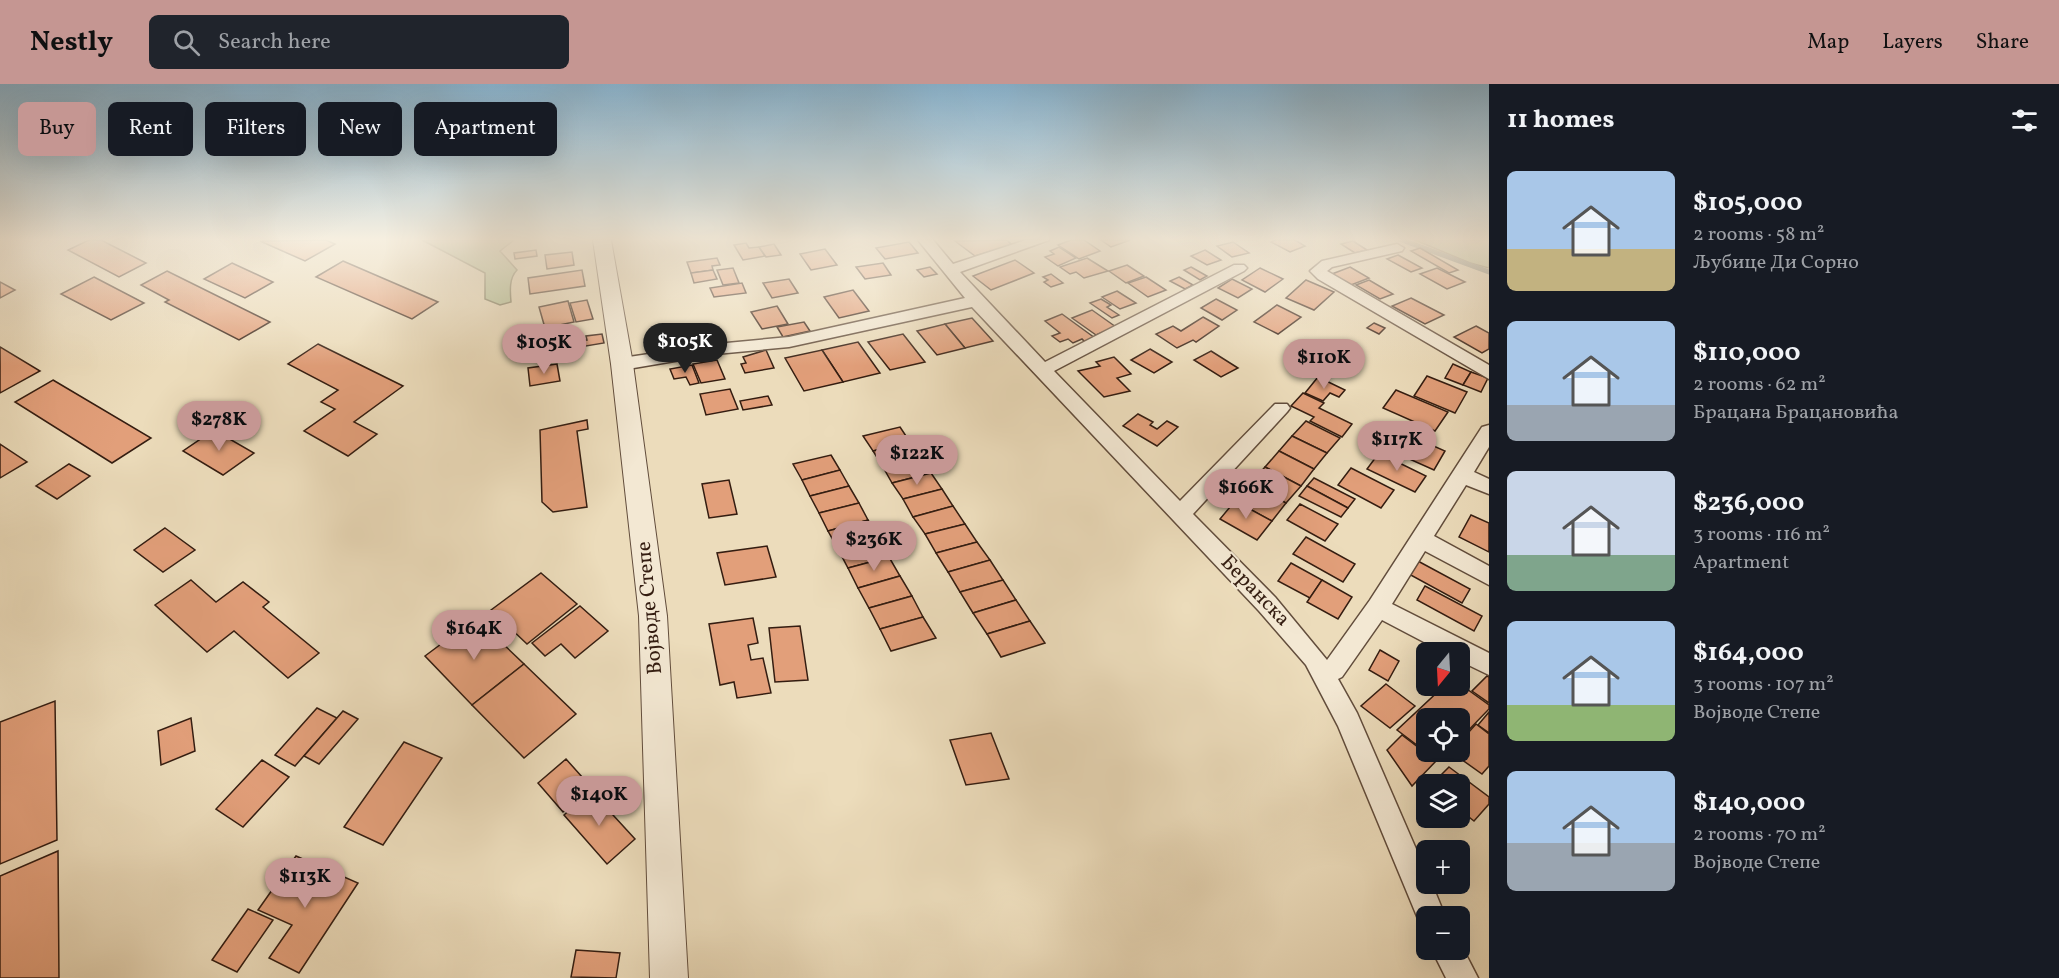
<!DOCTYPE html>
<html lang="en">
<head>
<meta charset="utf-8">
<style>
	:root { --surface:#171b24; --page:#20242c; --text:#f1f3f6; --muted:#9ea1a6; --accent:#c59692 }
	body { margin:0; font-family:Vollkorn,serif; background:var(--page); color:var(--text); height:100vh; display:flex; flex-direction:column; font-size:22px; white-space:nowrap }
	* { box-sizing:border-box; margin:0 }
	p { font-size:20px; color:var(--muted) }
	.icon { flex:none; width:33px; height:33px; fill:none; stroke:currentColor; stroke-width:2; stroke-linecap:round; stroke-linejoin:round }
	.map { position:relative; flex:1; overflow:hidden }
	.sheet { display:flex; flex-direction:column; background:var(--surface); width:570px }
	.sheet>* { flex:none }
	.banner { position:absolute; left:18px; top:18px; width:570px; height:54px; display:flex; gap:12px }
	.needle { width:39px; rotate:198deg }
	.buttons { position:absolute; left:1416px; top:558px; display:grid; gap:12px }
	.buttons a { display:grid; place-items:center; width:54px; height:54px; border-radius:9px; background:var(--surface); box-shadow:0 6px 24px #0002; font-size:30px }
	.price { position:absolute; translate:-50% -51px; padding:0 14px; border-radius:21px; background:var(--accent); color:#111; font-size:20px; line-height:39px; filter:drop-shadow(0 2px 3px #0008) }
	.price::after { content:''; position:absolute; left:50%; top:36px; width:18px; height:14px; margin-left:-9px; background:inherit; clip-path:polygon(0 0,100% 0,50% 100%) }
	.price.selected { background:#222; color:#fff }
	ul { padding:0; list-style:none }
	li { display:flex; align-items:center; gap:18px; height:150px; padding:0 18px }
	li span { display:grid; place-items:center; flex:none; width:168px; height:120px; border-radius:9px; color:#555 }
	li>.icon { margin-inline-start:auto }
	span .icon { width:72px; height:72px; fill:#fffc; stroke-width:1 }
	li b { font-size:26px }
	h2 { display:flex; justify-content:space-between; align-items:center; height:72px; padding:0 18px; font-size:26px }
	.chip { padding:0 21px; border-radius:9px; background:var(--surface); box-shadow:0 6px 24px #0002; font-size:21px; line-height:54px }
	.chip.selected { background:var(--accent); color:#111 }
	header { display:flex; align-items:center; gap:36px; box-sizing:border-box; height:84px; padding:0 30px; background:var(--accent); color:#111 }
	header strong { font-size:28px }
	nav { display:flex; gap:33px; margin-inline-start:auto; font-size:21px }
	.search { width:420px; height:54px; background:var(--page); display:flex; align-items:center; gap:15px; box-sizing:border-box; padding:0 21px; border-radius:9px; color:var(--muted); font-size:22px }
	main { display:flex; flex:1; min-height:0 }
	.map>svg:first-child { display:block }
</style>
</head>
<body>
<header>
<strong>Nestly</strong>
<div class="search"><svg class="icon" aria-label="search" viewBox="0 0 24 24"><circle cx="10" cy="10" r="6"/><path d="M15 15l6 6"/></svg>Search here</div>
<nav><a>Map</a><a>Layers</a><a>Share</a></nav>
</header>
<main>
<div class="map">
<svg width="1489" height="894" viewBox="0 0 1489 894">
	<rect width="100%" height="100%" fill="#ecdcbb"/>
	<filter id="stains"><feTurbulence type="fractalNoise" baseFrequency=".00333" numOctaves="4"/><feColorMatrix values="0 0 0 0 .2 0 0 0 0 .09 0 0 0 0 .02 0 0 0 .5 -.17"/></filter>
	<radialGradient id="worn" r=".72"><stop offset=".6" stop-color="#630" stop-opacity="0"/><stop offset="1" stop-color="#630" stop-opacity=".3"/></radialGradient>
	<!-- green -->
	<g fill="#b2c294" stroke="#737052" stroke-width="1.5">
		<path d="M422 156H514L500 167 517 186C509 194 510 207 511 218L500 221 485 215V189Z"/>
		<path d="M1415 156H1489V184L1470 179Z"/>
	</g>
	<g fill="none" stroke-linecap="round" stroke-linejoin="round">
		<!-- stream -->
		<path stroke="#717b74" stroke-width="5" d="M1402 156 1489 188"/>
	</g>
	<!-- building -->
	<g fill="#e29f7a" stroke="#341d11" stroke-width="1.5">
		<path d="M89 156H101L146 179 119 193 68 166Z"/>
		<path d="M326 156 335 160 305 177 260 157Z"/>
		<path d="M1007 156 1012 161 975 172 955 157Z"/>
		<path d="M1071 156H1084L1100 167 1079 175 1058 161Z"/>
		<path d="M1101 156H1130L1111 163Z"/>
		<path d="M1275 156H1295L1305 162 1290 168 1271 158Z"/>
		<path d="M1353 157 1367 166 1355 169 1341 160Z"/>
		<path d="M909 158 918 169 885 175 876 164Z"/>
		<path d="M1233 158 1249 169 1232 173 1217 162Z"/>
		<path d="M746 159 749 164 759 163 765 172 743 176 734 161Z"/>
		<path d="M774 160 781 171 766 173 759 163Z"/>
		<path d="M1059 163 1076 174 1058 182 1045 173 1054 170 1050 167Z"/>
		<path d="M1420 164 1458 186 1449 189 1411 167Z"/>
		<path d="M825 165 837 181 811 186 800 170Z"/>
		<path d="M536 166 537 172 515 175 514 169Z"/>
		<path d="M1205 166 1221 176 1207 181 1191 172Z"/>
		<path d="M572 168 574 181 547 185 545 171Z"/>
		<path d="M1398 171 1422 184 1411 188 1387 175Z"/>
		<path d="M717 174 720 181 712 182 713 186 691 189 687 178Z"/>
		<path d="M1087 174 1108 187 1084 194 1076 188 1070 190 1060 183Z"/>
		<path d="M1015 176 1034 189 991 206 973 192Z"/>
		<path d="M343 177 438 218 412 235 316 193Z"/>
		<path d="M232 179 273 198 245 214 204 195Z"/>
		<path d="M883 179 891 191 865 195 856 183Z"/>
		<path d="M1127 181 1144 192 1126 199 1109 187Z"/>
		<path d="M930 183 937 190 924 193 917 186Z"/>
		<path d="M1191 183 1207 192 1200 196 1184 186Z"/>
		<path d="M1350 183 1369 194 1351 201 1332 190Z"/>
		<path d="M733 184 739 199 723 201 717 186Z"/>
		<path d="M1260 184 1283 195 1265 208 1242 196Z"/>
		<path d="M1437 184 1465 198 1447 205 1420 190Z"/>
		<path d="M582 186 585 202 530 210 528 194Z"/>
		<path d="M713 186 717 195 694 199 691 189Z"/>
		<path d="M167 187 270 238 239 256 165 218 169 216 141 201Z"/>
		<path d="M1051 190 1063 199 1051 203 1044 198 1048 196 1043 193Z"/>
		<path d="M94 193 144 219 111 236 61 210Z"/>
		<path d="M1146 193 1166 206 1148 213 1128 199Z"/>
		<path d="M1179 193 1193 201 1185 205 1170 197Z"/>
		<path d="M789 195 798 209 772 214 763 199Z"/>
		<path d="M1232 195 1252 205 1238 214 1218 204Z"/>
		<path d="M1306 196 1334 208 1314 226 1286 214Z"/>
		<path d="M1369 196 1393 210 1380 215 1356 201Z"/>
		<path d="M0 198 15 206 0 214Z"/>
		<path d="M742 199 746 209 714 213 710 204Z"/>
		<path d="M853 206 869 227 839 234 824 213Z"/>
		<path d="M1117 207 1136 219 1120 225 1102 213Z"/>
		<path d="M1411 214 1444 231 1425 240 1392 222Z"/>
		<path d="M1101 215 1111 221 1107 223 1119 231 1112 234 1090 219Z"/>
		<path d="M1216 215 1237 226 1222 236 1201 224Z"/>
		<path d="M587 216 593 235 576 238 570 219Z"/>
		<path d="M568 217 574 238 545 244 539 223Z"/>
		<path d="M1277 221 1301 233 1278 250 1254 238Z"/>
		<path d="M777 222 788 240 762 245 751 228Z"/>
		<path d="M1092 226 1116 243 1096 251 1072 234Z"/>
		<path d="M1062 230 1095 254 1085 258 1082 255 1073 259 1068 255 1060 258 1052 252 1060 249 1045 237Z"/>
		<path d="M1203 233 1219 242 1196 258 1193 256 1177 264 1156 250 1173 242 1181 247Z"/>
		<path d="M972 234 993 257 965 264 945 240Z"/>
		<path d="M804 238 810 247 783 253 777 243Z"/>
		<path d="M1374 239 1385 244 1379 250 1367 244Z"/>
		<path d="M945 240 965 264 937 271 917 247Z"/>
		<path d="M1476 242 1489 249V265L1482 269 1454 253Z"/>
		<path d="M572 248 575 263 542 268 540 253Z"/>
		<path d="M602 250 604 259 580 263 579 257 587 256 586 252Z"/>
		<path d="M903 250 925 278 890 286 868 258Z"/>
		<path d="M858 258 880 289 843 298 822 266Z"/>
		<path d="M318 260 403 302 354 338 377 350 348 372 304 347 335 325 321 318 338 306 288 280Z"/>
		<path d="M538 261 540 269 522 272 521 267 526 266 525 264Z"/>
		<path d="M0 263 40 287 0 309Z"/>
		<path d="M1150 265 1172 278 1154 289 1131 276Z"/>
		<path d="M766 266 774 284 745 289 741 280 746 279 743 273Z"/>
		<path d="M822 266 843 298 804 307 785 274Z"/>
		<path d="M1211 267 1238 284 1221 293 1194 276Z"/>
		<path d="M1114 273 1131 290 1117 294 1130 307 1104 313 1078 287 1100 282 1096 278Z"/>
		<path d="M717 276 725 295 701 299 693 280Z"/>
		<path d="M557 280 560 297 530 302 528 284Z"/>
		<path d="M1453 280 1471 288 1463 301 1445 294Z"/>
		<path d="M692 281 699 299 690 301 686 293 674 295 670 285Z"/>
		<path d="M1471 288 1488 294 1481 308 1463 301Z"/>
		<path d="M1427 292 1467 308 1455 329 1414 312Z"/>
		<path d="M1318 293 1345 306 1339 313 1330 309 1323 317 1305 309Z"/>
		<path d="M53 296 151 354 112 379 15 318Z"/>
		<path d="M730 305 738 325 706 331 700 310Z"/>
		<path d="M1396 306 1448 328 1435 347 1383 324Z"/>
		<path d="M1303 309 1324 319 1319 324 1352 340 1342 353 1310 337 1314 333 1291 322Z"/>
		<path d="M768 312 772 321 743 326 740 317Z"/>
		<path d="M1138 330 1153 338 1150 341 1157 345 1167 337 1178 343 1157 362 1123 342Z"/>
		<path d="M587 336 588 345 577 347 587 423 553 428 542 418 540 346Z"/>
		<path d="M1306 337 1340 354 1327 369 1292 352Z"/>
		<path d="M900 343 910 358 873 367 863 352Z"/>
		<path d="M214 346 254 369 223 391 183 367Z"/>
		<path d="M1400 347 1445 367 1434 386 1387 365Z"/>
		<path d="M1292 352 1327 369 1314 385 1279 367Z"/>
		<path d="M910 358 921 373 883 383 873 367Z"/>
		<path d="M0 360 27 378 0 394Z"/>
		<path d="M1279 367 1314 385 1301 402 1265 383Z"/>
		<path d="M1379 369 1426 392 1415 408 1367 385Z"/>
		<path d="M831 371 840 386 802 396 793 380Z"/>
		<path d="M921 373 931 389 892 399 883 383Z"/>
		<path d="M69 380 90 392 57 415 36 402Z"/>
		<path d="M1265 383 1301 402 1286 419 1250 400Z"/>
		<path d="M1351 384 1394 406 1381 424 1338 401Z"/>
		<path d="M840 386 849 402 810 412 802 396Z"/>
		<path d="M931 389 942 405 903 415 892 399Z"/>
		<path d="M1314 394 1355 415 1348 424 1307 402Z"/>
		<path d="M729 396 737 430 709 434 702 400Z"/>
		<path d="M1250 400 1286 419 1272 437 1235 417Z"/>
		<path d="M849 402 859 419 819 429 810 412Z"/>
		<path d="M1307 402 1348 424 1341 433 1299 412Z"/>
		<path d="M942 405 953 422 913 433 903 415Z"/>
		<path d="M1235 417 1272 437 1257 456 1220 435Z"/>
		<path d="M859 419 868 436 828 447 819 429Z"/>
		<path d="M1300 420 1338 440 1325 457 1287 436Z"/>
		<path d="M953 422 965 440 925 450 913 433Z"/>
		<path d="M1471 431 1489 439V468L1459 453Z"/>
		<path d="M868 436 879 454 838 465 828 447Z"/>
		<path d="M965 440 977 458 936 469 925 450Z"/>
		<path d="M165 444 195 466 163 488 134 466Z"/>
		<path d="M1306 453 1355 480 1343 498 1293 470Z"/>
		<path d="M879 454 889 473 848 484 838 465Z"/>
		<path d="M977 458 990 476 948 488 936 469Z"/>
		<path d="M767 462 776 493 725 501 717 469Z"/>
		<path d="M889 473 900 492 858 504 848 484Z"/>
		<path d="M990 476 1003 496 960 508 948 488Z"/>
		<path d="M1416 476 1470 505 1462 519 1407 489Z"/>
		<path d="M1291 479 1322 496 1310 514 1278 497Z"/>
		<path d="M541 489 577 520 527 560 491 526Z"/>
		<path d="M900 492 912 512 869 524 858 504Z"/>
		<path d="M191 496 216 518 243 498 269 518 263 523 319 569 288 594 234 547 207 568 155 521Z"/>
		<path d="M1003 496 1016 516 973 529 960 508Z"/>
		<path d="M1322 496 1352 513 1338 535 1307 518Z"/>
		<path d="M1425 502 1482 532 1474 547 1417 516Z"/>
		<path d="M912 512 923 533 880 545 869 524Z"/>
		<path d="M1016 516 1030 537 987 550 973 529Z"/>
		<path d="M580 522 608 547 575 574 561 560 545 572 532 559Z"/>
		<path d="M923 533 936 554 891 567 880 545Z"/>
		<path d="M476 534 524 580 472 621 425 572Z"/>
		<path d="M753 534 758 559 748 561 751 576 763 574 771 609 737 614 734 598 720 601 709 540Z"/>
		<path d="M1030 537 1045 559 1001 573 987 550Z"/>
		<path d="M800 542 808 596 775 598 769 544Z"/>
		<path d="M1380 566 1399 577 1388 597 1369 586Z"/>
		<path d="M524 580 576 630 524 674 472 621Z"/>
		<path d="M1487 592 1489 593V619L1472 607Z"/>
		<path d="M1386 600 1415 622 1390 644 1361 622Z"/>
		<path d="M1460 600 1489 621V625L1460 655V634H1426V668H1447L1438 677 1397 646 1444 602Z"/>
		<path d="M55 617 57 756 0 780V638Z"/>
		<path d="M317 624 337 634 295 682 275 671Z"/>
		<path d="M343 627 358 635 319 680 304 672Z"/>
		<path d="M1489 628V649L1478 641Z"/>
		<path d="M191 634 195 667 161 681 158 647Z"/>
		<path d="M1476 640 1489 650V682L1482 690 1451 668H1460V658Z"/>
		<path d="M991 649 1009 695 966 701 950 656Z"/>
		<path d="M1402 651 1436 677 1412 702 1387 666Z"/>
		<path d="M404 658 442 674 383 761 344 743Z"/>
		<path d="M566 675 591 703 563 728 538 699Z"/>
		<path d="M262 676 289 693 243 743 216 725Z"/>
		<path d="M1449 683 1489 713V720L1474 737 1460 726V700H1432Z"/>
		<path d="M591 707 635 755 607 780 564 731Z"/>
		<path d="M58 767 59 894H0V792Z"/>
		<path d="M296 772 358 799 299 889 269 874 292 841 258 826Z"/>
		<path d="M248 825 273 836 237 888 212 876Z"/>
		<path d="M576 866 620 869 616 894 571 893Z"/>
	</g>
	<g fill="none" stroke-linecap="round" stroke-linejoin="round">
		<!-- minor casing -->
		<g stroke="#624d3c" stroke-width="3">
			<g id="minor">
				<path d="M918 156H933L953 180 1026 156H1049L960 188 1045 278 1234 181H1244L1247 184 1244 187 1054 287 1180 417 1275 320H1287L1290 324 1287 328 1193 430 1275 513 1327 576 1370 516 1482 343 1489 341V363L1474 388 1489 395V410L1466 401 1434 452 1489 482V501L1425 467 1392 520 1489 569V591L1460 577V568H1443L1382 536 1342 593 1338 595 1357 629 1426 788V800H1432L1445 832H1426V845L1421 842 1338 642 1306 581 1259 527 972 223 789 263 716 270 622 286 613 280 622 274 716 260 789 253 965 214Z"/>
				<path d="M1397 160 1404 164 1402 167 1332 183 1327 187 1489 281V295L1318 195 1310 187 1322 177Z"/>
				<path d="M1460 859 1478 894H1446L1432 866H1460Z"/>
			</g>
		</g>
		<!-- tertiary casing -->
		<g stroke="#624d3c" stroke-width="2">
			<path id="tertiary" d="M593 156H611L633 280 667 532 688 894H650L639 532 611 280Z"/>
		</g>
		<!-- minor -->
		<use href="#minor" fill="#f3e8d3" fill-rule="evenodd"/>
		<!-- tertiary -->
		<use href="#tertiary" fill="#f3e8d3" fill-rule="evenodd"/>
	</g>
	<!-- sky -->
	<linearGradient id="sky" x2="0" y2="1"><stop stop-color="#88b6d4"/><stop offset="0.55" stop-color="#f6efe0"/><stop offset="1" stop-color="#f6efe0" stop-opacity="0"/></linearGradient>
	<rect width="1489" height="282" fill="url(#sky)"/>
	<g text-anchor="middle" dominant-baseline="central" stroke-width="4.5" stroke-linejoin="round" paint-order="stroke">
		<!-- street labels -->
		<g font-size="21" fill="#341d11" stroke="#f3e8d3">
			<text transform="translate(1255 507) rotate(46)">Беранска</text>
			<text transform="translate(650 524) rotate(-95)">Војводе Степе</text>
		</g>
	</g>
	<rect width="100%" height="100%" filter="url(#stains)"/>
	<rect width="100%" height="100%" fill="url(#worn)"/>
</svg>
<div class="buttons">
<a><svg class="needle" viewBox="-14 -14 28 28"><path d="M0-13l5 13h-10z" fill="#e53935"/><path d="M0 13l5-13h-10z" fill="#9ea1a6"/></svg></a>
<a><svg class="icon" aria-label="locate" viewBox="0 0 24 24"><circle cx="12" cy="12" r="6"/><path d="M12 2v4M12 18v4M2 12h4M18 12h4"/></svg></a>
<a><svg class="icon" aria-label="layers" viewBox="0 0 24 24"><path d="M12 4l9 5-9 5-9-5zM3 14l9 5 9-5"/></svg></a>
<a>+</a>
<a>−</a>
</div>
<b class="price selected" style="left:685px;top:290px">$105K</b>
<b class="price" style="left:544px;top:291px">$105K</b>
<b class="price" style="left:1324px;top:306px">$110K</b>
<b class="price" style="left:219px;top:368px">$278K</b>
<b class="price" style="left:1397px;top:388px">$117K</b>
<b class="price" style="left:917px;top:402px">$122K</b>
<b class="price" style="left:1246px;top:436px">$166K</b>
<b class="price" style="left:874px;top:488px">$236K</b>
<b class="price" style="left:474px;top:577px">$164K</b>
<b class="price" style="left:599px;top:743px">$140K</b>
<b class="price" style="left:305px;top:825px">$113K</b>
<div class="banner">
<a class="chip selected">Buy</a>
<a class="chip">Rent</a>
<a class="chip">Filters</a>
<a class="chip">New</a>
<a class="chip">Apartment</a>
</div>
</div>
<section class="sheet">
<h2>11 homes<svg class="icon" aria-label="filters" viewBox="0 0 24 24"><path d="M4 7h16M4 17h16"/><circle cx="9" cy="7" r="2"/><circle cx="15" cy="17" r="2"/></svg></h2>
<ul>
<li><span style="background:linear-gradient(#a9c7e8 65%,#c2b280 0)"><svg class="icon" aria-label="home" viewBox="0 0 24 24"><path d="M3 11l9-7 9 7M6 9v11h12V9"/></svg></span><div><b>$105,000</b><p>2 rooms · 58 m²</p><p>Љубице Ди Сорно</p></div></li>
<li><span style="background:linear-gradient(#a9c7e8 70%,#9aa5b1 0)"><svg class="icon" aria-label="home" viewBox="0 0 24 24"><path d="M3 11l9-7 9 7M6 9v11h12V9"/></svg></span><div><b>$110,000</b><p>2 rooms · 62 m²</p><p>Брацана Брацановића</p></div></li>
<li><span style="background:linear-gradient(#c9d6e8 70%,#7fa58c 0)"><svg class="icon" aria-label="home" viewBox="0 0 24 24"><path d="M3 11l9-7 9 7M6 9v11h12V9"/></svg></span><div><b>$236,000</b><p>3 rooms · 116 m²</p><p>Apartment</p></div></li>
<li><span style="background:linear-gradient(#a9c7e8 70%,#8fb573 0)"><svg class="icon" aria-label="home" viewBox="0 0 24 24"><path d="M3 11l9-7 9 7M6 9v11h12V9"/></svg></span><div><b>$164,000</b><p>3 rooms · 107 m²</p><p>Војводе Степе</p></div></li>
<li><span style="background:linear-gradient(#a9c7e8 60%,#9aa5b1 0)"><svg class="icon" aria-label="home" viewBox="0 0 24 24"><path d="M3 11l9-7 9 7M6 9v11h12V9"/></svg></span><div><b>$140,000</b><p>2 rooms · 70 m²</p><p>Војводе Степе</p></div></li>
</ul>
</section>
</main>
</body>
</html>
